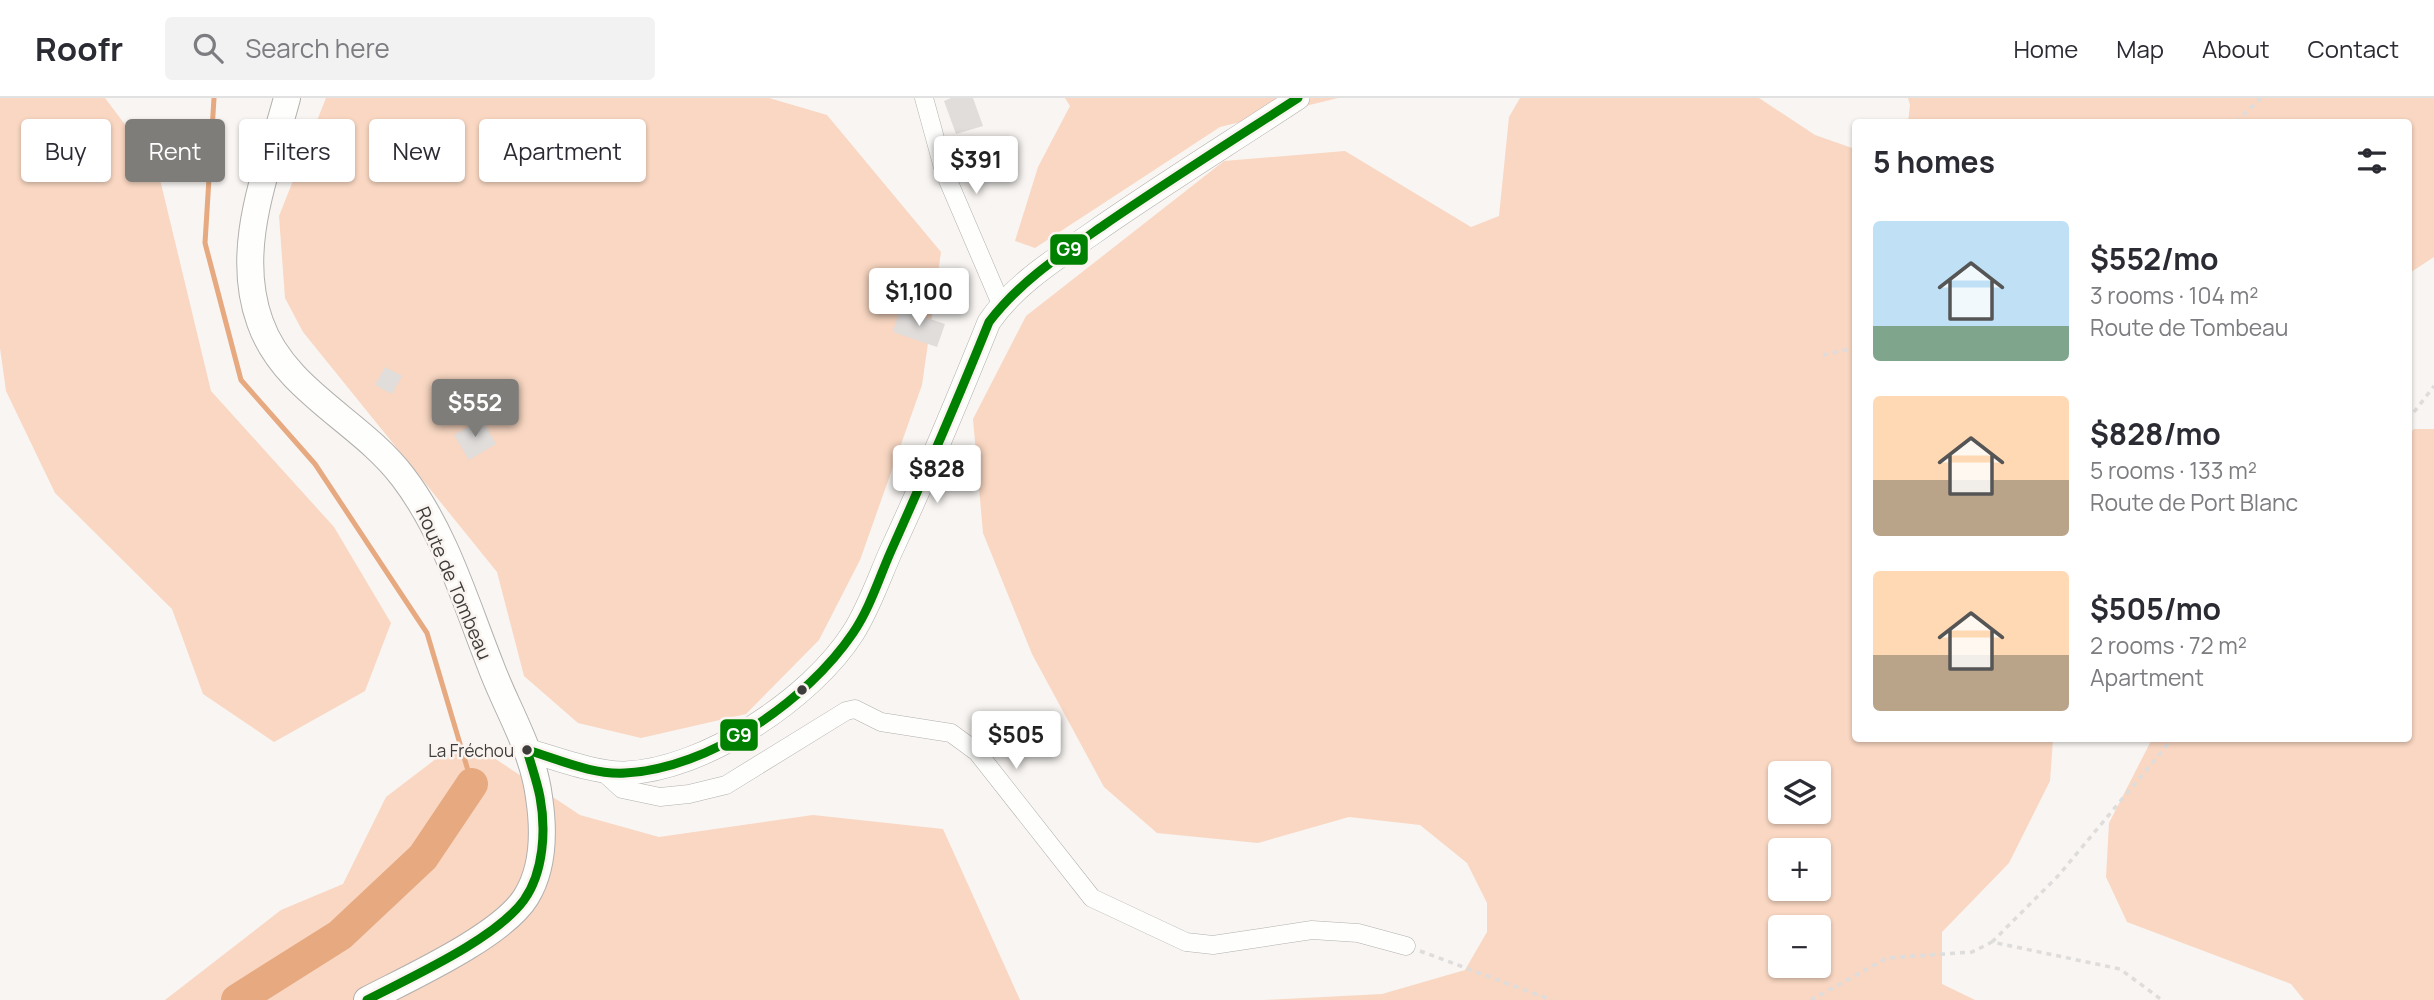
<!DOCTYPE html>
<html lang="en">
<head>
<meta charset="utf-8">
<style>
	:root { --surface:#fff; --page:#f2f2f3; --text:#2b2b33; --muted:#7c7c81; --line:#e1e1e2; --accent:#7f7d7a }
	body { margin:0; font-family:Manrope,sans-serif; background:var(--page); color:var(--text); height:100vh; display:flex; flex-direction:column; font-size:26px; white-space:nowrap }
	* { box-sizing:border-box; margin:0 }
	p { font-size:23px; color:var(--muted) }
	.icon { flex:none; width:38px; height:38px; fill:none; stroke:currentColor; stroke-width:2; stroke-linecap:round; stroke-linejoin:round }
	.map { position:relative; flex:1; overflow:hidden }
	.details { position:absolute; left:1852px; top:21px; width:560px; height:623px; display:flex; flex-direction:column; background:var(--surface); border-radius:7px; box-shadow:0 2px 5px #0004 }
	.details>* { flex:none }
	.guide { position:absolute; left:21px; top:21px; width:665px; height:63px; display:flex; gap:14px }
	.controls { position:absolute; left:1768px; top:663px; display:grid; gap:14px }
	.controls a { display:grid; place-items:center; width:63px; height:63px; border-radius:7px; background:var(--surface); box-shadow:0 2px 5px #0004; font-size:35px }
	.price { position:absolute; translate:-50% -60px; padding:0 16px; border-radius:7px; background:#fff; color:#222; font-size:23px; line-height:46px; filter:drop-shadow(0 2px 4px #0008) }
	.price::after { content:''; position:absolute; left:50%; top:42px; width:21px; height:16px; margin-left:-10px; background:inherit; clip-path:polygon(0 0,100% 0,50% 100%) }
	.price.selected { background:var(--accent); color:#fff }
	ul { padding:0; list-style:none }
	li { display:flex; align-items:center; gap:21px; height:175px; padding:0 21px }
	li span { display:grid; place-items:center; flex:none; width:196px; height:140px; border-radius:7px; color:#555 }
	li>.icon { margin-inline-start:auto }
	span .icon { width:84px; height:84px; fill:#fffc; stroke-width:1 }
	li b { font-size:30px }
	h2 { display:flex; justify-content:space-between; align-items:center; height:84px; padding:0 21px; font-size:30px }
	.chip { padding:0 24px; border-radius:7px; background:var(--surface); box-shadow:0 2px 5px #0004; font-size:24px; line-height:63px }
	.chip.selected { background:var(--accent); color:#fff }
	header { display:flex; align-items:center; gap:42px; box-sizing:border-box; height:98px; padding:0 35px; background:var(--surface); border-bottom:2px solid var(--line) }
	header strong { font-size:33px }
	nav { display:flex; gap:38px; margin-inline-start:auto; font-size:24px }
	.search { width:490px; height:63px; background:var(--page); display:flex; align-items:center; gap:18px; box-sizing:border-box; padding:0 24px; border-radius:7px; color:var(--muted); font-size:26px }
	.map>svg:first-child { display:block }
</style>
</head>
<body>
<header>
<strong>Roofr</strong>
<div class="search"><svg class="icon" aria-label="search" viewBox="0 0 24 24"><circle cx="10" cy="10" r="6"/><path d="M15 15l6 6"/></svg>Search here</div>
<nav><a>Home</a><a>Map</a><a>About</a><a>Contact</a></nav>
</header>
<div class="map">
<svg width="2434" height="902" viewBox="0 0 2434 902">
	<rect width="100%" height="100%" fill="#f8f5f2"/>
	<!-- green -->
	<g fill="#f9d7c2" fill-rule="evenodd">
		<path d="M0 0H105L157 69 211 293 334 429 391 525 365 593 274 644 203 596 172 511 55 395 6 293 0 250Z"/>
		<path d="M326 0H769L827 17 941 154 922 287 860 462 819 542 746 616 641 640 578 625 524 578 497 474 303 234 285 200 279 118Z"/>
		<path d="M1065 0H1338L1220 29 1035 150 1015 143 1038 69 1070 8Z"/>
		<path d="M1520 0H1759L1815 37 1855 51V640L2053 641 2050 683 2009 765 1942 834V886L1975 902H1264L1382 896 1465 872 1487 834V805L1467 765 1420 727 1349 719 1258 745 1157 735 1104 689 1032 556 983 435 973 321 1026 218 1224 63 1345 53 1471 129 1499 118 1509 19ZM1780 676H1818V714H1780ZM1818 752V791H1780V752ZM1780 830H1818V868H1780Z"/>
		<path d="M1908 0H2434V159L2408 176V24H1908L1910 7Z"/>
		<path d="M2414 331H2434V902H2304L2291 886 2127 824 2106 779 2109 725 2152 641 2408 640V337Z"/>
		<path d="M485 654 580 717 659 739 813 717 943 731 1020 902H165L281 812 343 786 386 699 441 657Z"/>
	</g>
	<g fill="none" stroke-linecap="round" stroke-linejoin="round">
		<!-- stream -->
		<path stroke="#e6a980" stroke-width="5" d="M214 0 205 145 241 282 315 366 427 535 472 686"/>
		<!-- river -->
		<path stroke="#e6a980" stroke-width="32" d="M237 902 340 837 423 759 472 686"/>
	</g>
	<!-- building -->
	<g fill="#e0dddb">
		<path d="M951 0H973L983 28 956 36 944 3Z"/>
		<path d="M900 211 945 226 937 249 893 234Z"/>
		<path d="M385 269 402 278 392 296 375 287Z"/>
		<path d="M482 321 496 346 469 362 454 337Z"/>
	</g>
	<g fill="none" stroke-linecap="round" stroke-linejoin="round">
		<!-- minor casing -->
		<g stroke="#b2b0ae" stroke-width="19">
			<g id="minor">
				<path d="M924 0 944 73 1001 206"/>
				<path d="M600 671 622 691 660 699 689 696 726 687 846 613 855 611 881 624 951 635 977 654 1092 800 1186 844 1213 847 1312 832 1358 835 1406 848"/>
			</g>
		</g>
		<!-- tertiary casing -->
		<g stroke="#b2b0ae" stroke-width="24">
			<path id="tertiary" d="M527 652C555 660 597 676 625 675 704 672 811 601 853 535 869 510 879 480 891 453 926 378 958 301 989 224 1015 186 1056 161 1093 135 1160 88 1230 45 1298 0"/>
		</g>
		<!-- secondary casing -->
		<g stroke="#b2b0ae" stroke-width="28">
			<path id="secondary" d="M287 0C268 72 233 149 260 224 284 293 361 323 403 379 445 434 465 503 490 566 506 610 533 651 539 699 544 732 544 770 526 799 502 838 409 880 367 902"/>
		</g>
		<!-- path -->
		<g stroke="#dedddc" stroke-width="3.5" stroke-dasharray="5 5" stroke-linecap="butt">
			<path d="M2236 24 2261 0"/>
			<path d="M1823 257 1855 250"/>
			<path d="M2408 322 2434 288"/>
			<path d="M1992 844 2058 778 2173 640"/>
			<path d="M1420 853 1552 902"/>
			<path d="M1811 902 1887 860 1972 854 1992 844 2120 871 2162 902"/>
		</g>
		<!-- minor -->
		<use href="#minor" stroke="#fefefd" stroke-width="18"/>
		<!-- tertiary -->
		<use href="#tertiary" stroke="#fefefd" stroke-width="23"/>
		<!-- secondary -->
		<use href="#secondary" stroke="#fefefd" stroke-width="26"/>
		<!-- bus-1 casing -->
		<g stroke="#faf4f0" stroke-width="14">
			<g id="bus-1">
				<path d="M527 652C558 661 592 677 625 675 709 671 807 603 853 535 870 510 879 480 891 453 925 377 958 301 989 224 1020 183 1062 156 1104 127 1168 83 1233 42 1298 0"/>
				<path d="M367 902C411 879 496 841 524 802 544 774 546 731 540 699 537 683 531 667 527 652"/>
			</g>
		</g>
		<!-- bus-1 -->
		<use href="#bus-1" stroke="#008000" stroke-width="9"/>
	</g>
	<!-- markers -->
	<g fill="#3e3c3a" stroke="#faf4f0" stroke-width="2.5">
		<circle cx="802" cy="592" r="6"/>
		<circle cx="527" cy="652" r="6"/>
	</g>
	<g text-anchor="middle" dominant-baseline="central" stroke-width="5" stroke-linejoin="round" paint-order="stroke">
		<!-- bus labels -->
		<g font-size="17" fill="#3e3c3a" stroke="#faf4f0" text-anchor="end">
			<text x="514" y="652">La Fréchou</text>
		</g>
		<!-- street labels -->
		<g font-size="19" fill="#3e3c3a" stroke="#faf4f0">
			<text transform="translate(454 485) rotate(67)">Route de Tombeau</text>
		</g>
	</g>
	<g stroke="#faf4f0" stroke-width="2.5">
		<rect x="1049" y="135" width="40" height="33" rx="7" fill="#008000"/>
		<rect x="719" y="620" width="40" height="34" rx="7" fill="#008000"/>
	</g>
	<g font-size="19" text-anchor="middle" font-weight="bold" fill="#fff">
		<text x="1069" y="158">G9</text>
		<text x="739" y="644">G9</text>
	</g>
</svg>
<div class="controls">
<a><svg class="icon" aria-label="layers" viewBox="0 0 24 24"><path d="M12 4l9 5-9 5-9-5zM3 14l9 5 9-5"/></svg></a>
<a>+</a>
<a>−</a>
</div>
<b class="price" style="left:976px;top:98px">$391</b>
<b class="price" style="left:919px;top:230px">$1,100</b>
<b class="price selected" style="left:475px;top:341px">$552</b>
<b class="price" style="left:937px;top:407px">$828</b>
<b class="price" style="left:1016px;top:673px">$505</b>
<div class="guide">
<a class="chip">Buy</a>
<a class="chip selected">Rent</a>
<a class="chip">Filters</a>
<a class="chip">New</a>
<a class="chip">Apartment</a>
</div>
<section class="details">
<h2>5 homes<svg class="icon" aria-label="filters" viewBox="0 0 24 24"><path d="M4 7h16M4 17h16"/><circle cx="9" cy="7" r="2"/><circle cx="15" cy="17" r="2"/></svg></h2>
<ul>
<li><span style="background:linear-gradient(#bfe0f5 75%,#7fa58c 0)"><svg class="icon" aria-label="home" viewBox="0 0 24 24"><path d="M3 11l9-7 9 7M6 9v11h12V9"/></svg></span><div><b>$552/mo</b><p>3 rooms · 104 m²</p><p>Route de Tombeau</p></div></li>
<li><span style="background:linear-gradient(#ffd9b3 60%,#b9a48a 0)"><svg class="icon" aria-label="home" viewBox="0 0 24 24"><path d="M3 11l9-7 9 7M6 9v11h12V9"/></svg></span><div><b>$828/mo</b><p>5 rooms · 133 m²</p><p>Route de Port Blanc</p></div></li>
<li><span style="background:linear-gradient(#ffd9b3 60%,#b9a48a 0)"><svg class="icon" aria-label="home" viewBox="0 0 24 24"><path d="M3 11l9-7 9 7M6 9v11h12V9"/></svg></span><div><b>$505/mo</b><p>2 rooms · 72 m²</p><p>Apartment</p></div></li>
</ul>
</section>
</div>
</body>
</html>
